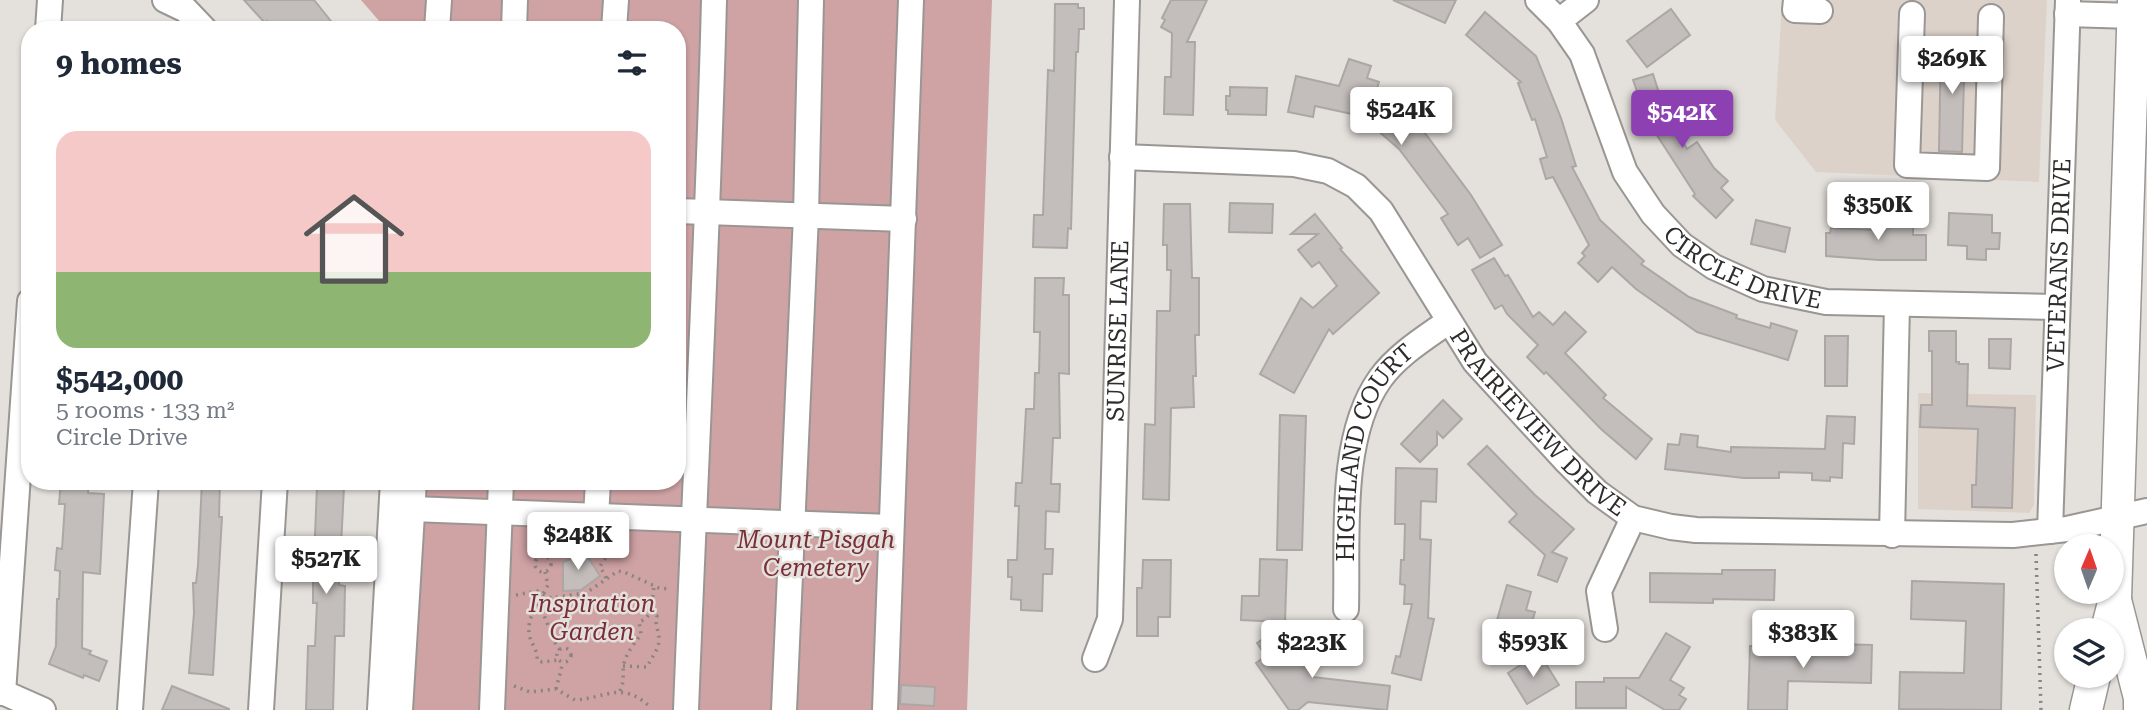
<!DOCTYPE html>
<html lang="en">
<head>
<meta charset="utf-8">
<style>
	:root { --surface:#fff; --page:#f2f2f3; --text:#1f2937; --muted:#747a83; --accent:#8c40b1 }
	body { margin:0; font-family:"Roboto Serif",serif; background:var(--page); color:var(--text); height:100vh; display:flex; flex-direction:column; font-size:26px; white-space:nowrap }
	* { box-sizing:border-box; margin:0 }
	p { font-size:23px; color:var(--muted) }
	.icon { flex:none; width:38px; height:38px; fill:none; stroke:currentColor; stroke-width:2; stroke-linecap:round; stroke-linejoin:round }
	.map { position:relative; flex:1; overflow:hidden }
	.drawer { position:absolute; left:21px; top:21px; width:665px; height:469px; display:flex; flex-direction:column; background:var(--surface); border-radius:28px; box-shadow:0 2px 5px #0004 }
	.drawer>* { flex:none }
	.needle { width:46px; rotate:2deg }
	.buttons { position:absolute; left:2054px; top:534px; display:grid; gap:14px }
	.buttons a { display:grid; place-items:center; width:70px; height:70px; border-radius:50%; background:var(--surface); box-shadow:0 2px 5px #0004; font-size:35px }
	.price { position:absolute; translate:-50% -60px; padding:0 16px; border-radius:7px; background:#fff; color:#222; font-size:23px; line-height:46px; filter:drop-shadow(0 2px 4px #0008) }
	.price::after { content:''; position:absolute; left:50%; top:42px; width:21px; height:16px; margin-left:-10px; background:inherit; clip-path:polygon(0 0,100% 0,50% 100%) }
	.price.selected { background:var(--accent); color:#fff }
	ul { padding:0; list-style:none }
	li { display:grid; align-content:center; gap:14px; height:371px; padding:0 35px }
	li span { display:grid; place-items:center; height:217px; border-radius:21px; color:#555 }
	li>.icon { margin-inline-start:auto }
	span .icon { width:126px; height:126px; fill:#fffc; stroke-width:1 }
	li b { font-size:30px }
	h2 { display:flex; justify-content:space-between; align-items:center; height:84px; padding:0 35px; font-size:30px }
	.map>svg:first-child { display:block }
</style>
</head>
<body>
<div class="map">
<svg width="2147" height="710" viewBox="0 0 2147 710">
	<rect width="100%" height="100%" fill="#e4e0dc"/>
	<!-- built -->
	<g fill="#ddd2ca">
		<path d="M1782 0H2047L2039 182 1816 172 1775 120Z"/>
		<path d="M1918 393 2036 395 2034 505 2029 513 1918 509Z"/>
	</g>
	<!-- green -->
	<path fill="#cfa2a4" d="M361 0H992L967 710H388L402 481H677V30H387Z"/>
	<!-- building -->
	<g fill="#c3bebc" stroke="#aca7a5" stroke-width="2">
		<path d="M244 0H314L338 30H275L267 21 265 23Z"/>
		<path d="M1171 0H1207L1187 42H1195L1193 115 1164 114 1165 77H1171L1172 33 1161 27 1165 20 1162 18Z"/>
		<path d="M1393 0H1456L1445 23Z"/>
		<path d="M1055 4H1078V8H1084V29H1079L1078 52H1076L1071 229 1068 228 1067 248 1033 247 1034 215H1043L1048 70 1054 71Z"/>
		<path d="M1671 9 1690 35 1647 67 1627 41Z"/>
		<path d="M1485 12 1536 56 1561 118 1576 166 1572 167 1600 220 1644 261 1641 264 1689 297 1737 315 1736 318 1770 328 1771 323 1797 331 1788 360 1697 332 1636 289 1612 267 1598 282 1578 263 1585 256 1582 253 1589 245 1553 177 1546 179 1540 159 1547 157 1535 119 1532 120 1518 83 1521 82 1466 35Z"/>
		<path d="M1941 40 1965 41 1962 152 1939 151Z"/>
		<path d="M1349 59 1371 66 1367 78 1379 82 1376 92 1409 120 1411 117 1423 128 1422 129 1471 195 1502 245 1480 258 1468 238 1458 245 1441 218 1448 214 1399 149 1361 116 1315 106 1313 117 1288 112 1296 76 1339 86Z"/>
		<path d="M1653 74 1671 131 1675 128 1687 149 1697 142 1714 168 1728 181 1721 188 1733 200 1716 218 1693 196 1695 194 1649 123 1644 125 1634 95 1638 94 1633 80Z"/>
		<path d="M1230 87 1267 88 1266 115 1228 114V110H1226V96H1230Z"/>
		<path d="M1230 203 1273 204 1272 233 1229 232Z"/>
		<path d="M1164 204H1190L1192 278H1199V335H1195L1196 376H1193L1194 407 1171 408 1169 500 1143 499 1145 424 1155 425 1157 311H1170L1171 270H1167V245H1163Z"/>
		<path d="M1949 213 1992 215V233H2000L1999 249H1986V260L1967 259V246L1948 245Z"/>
		<path d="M1315 214 1342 248 1340 249 1379 293 1333 334 1329 329 1294 393 1260 374 1301 298 1313 308 1337 286 1319 262 1312 267 1298 250 1318 234H1291Z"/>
		<path d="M1913 218V235H1926V260H1879L1826 256V233H1830L1831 228 1879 230V219Z"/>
		<path d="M1756 220 1790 228 1785 252 1751 244Z"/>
		<path d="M1494 258 1505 276 1508 275 1533 317 1539 312 1553 325 1565 312 1586 332 1565 353 1606 395 1603 398 1652 439 1636 459 1601 429 1546 372 1544 374 1527 357 1538 345 1507 314 1502 305 1495 309 1472 270Z"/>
		<path d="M1035 278H1064L1063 295H1069V374L1059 373 1060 438H1053L1051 484H1060L1059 512 1046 511 1045 549H1053L1052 574H1043L1042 611 1021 610V600L1011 599 1012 577H1008V560H1017L1019 506H1015L1016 483H1022L1026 409H1034L1035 373H1039L1040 332H1034Z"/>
		<path d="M1929 331H1956V362H1959V364H1968L1967 406 2015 408 2012 508 1972 507V485H1976L1978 429 1920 427 1921 405H1932V351H1929Z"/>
		<path d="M1825 336H1848L1847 386H1825Z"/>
		<path d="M1989 339H2011L2010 369 1989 368Z"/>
		<path d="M1443 400 1462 419 1443 438 1437 432V445L1420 462 1401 444Z"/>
		<path d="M1280 415 1306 416 1302 550H1277Z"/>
		<path d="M1827 416 1855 417 1854 444 1843 443 1842 478 1830 477V481L1812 480V473L1779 472V478H1744L1665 469 1668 444 1679 445 1681 434 1698 436 1697 447 1731 452V447L1825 449Z"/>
		<path d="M1487 446 1535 495 1574 529 1552 552 1567 558 1557 582 1538 575 1545 555 1509 522 1517 514 1468 464Z"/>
		<path d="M1396 468 1437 469 1436 502 1421 501 1420 539 1431 540 1428 618 1434 619 1421 680 1392 673 1396 656 1400 657 1412 604H1404L1405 585 1400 584 1401 560H1404L1405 524H1395Z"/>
		<path d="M61 481H89L88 493 104 494 100 574 83 572 82 648 91 651 89 654 107 661 99 681 84 675 83 678 49 664 56 646 57 599H59L60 571 55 570 57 548 62 549 65 504H59Z"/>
		<path d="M202 481H220L219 517H222L213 675 189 673 194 613 193 583H196L198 565Z"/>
		<path d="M321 481H342V487H344L339 585 345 586 344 636H335L333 710H306L308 646H315L317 603H313V585L317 486H321Z"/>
		<path d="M584 551 600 576 581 590 563 591V562L571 559 570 555Z"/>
		<path d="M1260 559 1287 560 1285 622 1241 620 1242 596H1259Z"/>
		<path d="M1143 560H1171L1170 617H1158V636H1137V588H1142Z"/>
		<path d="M1722 570H1775L1774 600 1713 599V603L1650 602V573L1722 574Z"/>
		<path d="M1912 581 2004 584 2001 710 1899 709 1900 672 1964 673 1966 621 1911 619Z"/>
		<path d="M1507 585 1531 592 1526 610 1535 612 1525 644 1493 634Z"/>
		<path d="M1285 624V636L1313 677 1390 686 1387 710 1308 702 1298 710H1289L1256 663 1266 656 1257 643Z"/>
		<path d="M1666 633 1690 647 1670 680 1684 688 1679 695 1686 699 1679 710H1665L1626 687V708H1576V682H1604V678H1639Z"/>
		<path d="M1802 643 1872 645 1871 683 1788 681 1787 710H1748L1750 646 1802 648Z"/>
		<path d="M1539 653 1559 685 1527 704 1508 673Z"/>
		<path d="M901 685 935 687 934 706 900 704Z"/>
		<path d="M172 686 229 709V710H162Z"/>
	</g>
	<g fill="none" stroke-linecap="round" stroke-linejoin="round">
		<!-- minor casing -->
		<g stroke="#9a9693" stroke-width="28">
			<g id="minor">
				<path d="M165 0 186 10 205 30"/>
				<path id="s1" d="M1538 0 1559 21 1582 54 1625 172 1653 214 1682 245 1714 267 1763 289 1826 302 2057 307"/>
				<path d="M1796 0 1795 10 1820 11"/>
				<path d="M1912 14 1907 165 1987 168 1991 17"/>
				<path d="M2067 14 2133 16"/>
				<path d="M1559 21 1586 0"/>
				<path d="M48 30 50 0"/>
				<path d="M437 30 439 0"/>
				<path d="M514 30 515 0"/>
				<path d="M614 30 616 0"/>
				<path id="s2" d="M1122 157 1294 164 1328 171 1356 186 1381 211 1475 362 1565 460 1597 492 1633 518 1671 527 1696 530 2013 535 2067 529 2147 511"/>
				<path d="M677 211 904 219"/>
				<path d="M412 509 891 527"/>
				<path d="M596 517 598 481"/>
				<path id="s3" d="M2050 531 2068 0"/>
				<path d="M1892 535 1897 304"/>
				<path id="s4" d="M1346 609C1348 539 1338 438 1380 379 1397 355 1425 338 1449 321"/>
				<path d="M1605 629 1599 591 1633 518"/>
				<path id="s5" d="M1095 659 1110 619 1127 0"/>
				<path d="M0 691 43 710"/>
				<path d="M3 693 30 301"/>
				<path d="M130 710 146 481"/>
				<path d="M261 710 275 481"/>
				<path d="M380 710 393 481"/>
				<path d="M400 710 414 481"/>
				<path d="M492 710 501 481"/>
				<path d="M686 710C695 473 708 237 714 0"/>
				<path d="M784 710 806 215 811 0"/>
				<path d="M885 710 911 0"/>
			</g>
		</g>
		<!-- major casing -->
		<g stroke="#9a9693" stroke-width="35">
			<g id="major">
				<path d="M2115 600 2140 698V710"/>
				<path d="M2107 630 2115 599 2134 0"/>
				<path d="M2086 710 2094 676"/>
			</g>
		</g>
		<!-- path -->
		<g stroke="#878481" stroke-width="3.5" stroke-dasharray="2 5" stroke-linecap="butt">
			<path d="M2036 554 2041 710"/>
			<circle cx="543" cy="564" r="8"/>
			<path d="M545 572 548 585C541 600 527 615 529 633 530 643 538 649 537 660L542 662 559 660"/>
			<path d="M606 578 600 566 607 556 608 537"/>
			<path d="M516 595 537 591 551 598 586 593 618 571 624 572 659 588 670 589"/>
			<path d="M538 604C548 619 549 636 560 650"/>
			<circle cx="564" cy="655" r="7"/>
			<path d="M623 666 647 667C651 658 659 650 659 639 659 630 654 625 657 616L652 612"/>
			<path d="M514 686 530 692 556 689 575 700C606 698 622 681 649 706"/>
			<path d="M556 689 563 662"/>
			<path d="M620 691C625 681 622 674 624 664 626 653 635 643 641 634L639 622C655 616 651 601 654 587"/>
		</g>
		<!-- minor -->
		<use href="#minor" stroke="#fff" stroke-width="24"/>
		<!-- major -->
		<use href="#major" stroke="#fff" stroke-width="32"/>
	</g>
	<g text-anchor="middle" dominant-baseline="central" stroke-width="5" stroke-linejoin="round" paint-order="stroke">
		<!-- street labels -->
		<g font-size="24" fill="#2f2d2c" stroke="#e4e0dc">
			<text stroke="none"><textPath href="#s1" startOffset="354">CIRCLE DRIVE</textPath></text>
			<text stroke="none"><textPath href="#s3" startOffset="266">VETERANS DRIVE</textPath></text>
			<text stroke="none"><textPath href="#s5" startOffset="331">SUNRISE LANE</textPath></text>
			<text stroke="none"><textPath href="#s2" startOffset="539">PRAIRIEVIEW DRIVE</textPath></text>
			<text stroke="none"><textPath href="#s4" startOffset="163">HIGHLAND COURT</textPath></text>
		</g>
		<!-- park labels -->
		<g font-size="24" font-style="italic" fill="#7a2f38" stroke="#e4e0dc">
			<text x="816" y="540">Mount Pisgah<tspan x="816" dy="28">Cemetery</tspan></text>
			<text x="592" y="604">Inspiration<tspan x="592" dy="28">Garden</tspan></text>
		</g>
	</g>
</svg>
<div class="buttons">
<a><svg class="needle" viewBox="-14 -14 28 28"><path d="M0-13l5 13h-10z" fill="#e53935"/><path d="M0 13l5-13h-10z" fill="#747a83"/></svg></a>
<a><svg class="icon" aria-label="layers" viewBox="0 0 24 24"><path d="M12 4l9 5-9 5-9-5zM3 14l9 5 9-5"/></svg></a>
</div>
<b class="price" style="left:1952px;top:96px">$269K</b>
<b class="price" style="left:1401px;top:147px">$524K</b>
<b class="price selected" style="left:1682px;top:150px">$542K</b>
<b class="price" style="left:1878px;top:242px">$350K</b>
<b class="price" style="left:578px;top:572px">$248K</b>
<b class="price" style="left:326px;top:596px">$527K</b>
<b class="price" style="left:1803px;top:670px">$383K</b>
<b class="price" style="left:1533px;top:679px">$593K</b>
<b class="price" style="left:1312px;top:680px">$223K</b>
<section class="drawer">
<h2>9 homes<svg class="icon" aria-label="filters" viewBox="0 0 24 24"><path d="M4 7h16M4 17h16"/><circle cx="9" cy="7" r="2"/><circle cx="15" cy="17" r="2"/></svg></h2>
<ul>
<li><span style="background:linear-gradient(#f6c9c9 65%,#8fb573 0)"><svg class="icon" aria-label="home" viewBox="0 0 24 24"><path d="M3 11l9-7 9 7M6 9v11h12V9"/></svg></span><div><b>$542,000</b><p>5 rooms · 133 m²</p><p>Circle Drive</p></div></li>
</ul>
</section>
</div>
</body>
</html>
